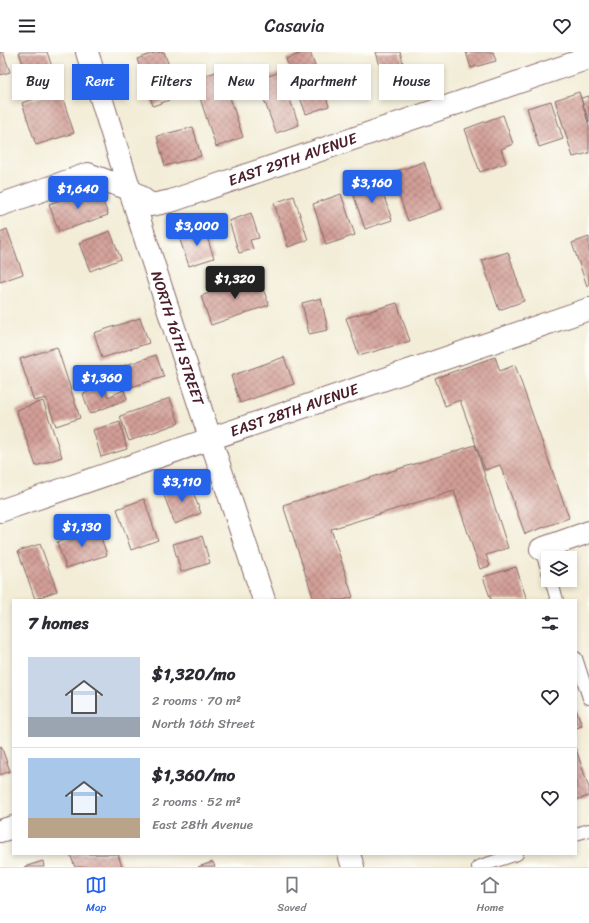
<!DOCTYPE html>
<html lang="en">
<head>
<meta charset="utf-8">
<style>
	:root { --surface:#fff; --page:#f7f7f7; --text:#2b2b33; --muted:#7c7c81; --line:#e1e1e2; --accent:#2563eb }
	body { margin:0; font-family:Sriracha,sans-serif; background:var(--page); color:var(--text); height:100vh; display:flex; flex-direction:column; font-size:15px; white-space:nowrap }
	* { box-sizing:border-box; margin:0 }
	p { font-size:13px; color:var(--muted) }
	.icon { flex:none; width:22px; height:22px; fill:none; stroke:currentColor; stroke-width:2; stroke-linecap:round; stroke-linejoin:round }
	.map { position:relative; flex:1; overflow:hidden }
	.drawer { position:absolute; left:12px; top:547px; width:565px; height:256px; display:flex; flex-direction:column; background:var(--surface); border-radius:0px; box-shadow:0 2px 6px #0003 }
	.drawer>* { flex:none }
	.hud { position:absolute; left:12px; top:12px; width:565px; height:36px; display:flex; gap:8px }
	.tools { position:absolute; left:541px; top:499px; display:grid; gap:8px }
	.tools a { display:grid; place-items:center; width:36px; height:36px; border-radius:0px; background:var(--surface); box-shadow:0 2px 6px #0003; font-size:20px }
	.price { position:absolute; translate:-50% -34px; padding:0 9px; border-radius:4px; background:var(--accent); color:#fff; font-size:13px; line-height:26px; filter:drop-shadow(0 1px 2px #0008) }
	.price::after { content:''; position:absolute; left:50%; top:24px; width:12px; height:9px; margin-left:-6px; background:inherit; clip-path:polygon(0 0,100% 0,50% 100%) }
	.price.on { background:#222; color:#fff }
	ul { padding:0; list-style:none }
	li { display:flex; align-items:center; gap:12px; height:100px; padding:0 16px }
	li+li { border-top:1px solid var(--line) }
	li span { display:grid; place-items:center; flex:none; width:112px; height:80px; border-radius:0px; color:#555 }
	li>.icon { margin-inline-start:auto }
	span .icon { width:48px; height:48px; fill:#fffc; stroke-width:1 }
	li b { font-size:17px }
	h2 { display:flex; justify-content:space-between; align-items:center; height:48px; padding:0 16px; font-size:17px }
	.pill { padding:0 14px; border-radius:0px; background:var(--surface); box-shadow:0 2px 6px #0003; font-size:14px; line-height:36px }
	.pill.on { background:var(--accent); color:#fff }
	header { display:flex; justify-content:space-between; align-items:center; height:52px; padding:0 16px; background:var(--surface); font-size:18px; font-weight:600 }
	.menu { display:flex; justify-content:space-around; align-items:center; height:56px; border-top:1px solid var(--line); background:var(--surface); font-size:11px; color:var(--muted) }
	.menu a { display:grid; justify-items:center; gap:2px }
	.menu .on { color:var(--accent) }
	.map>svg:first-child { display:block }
</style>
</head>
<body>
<header><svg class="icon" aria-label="menu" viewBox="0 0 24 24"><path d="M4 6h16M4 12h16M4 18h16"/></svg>Casavia<svg class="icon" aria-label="heart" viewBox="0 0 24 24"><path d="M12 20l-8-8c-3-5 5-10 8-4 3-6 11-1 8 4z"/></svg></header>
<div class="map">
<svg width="589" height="815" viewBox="0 0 589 815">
	<defs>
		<pattern id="building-cross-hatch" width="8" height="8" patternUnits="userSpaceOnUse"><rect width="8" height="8" fill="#d29f96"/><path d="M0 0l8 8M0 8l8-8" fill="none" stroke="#ac817b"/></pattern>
	</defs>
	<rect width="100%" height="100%" fill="#fdfcf7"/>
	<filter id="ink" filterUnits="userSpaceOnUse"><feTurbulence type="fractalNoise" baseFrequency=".025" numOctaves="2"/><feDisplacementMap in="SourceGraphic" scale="8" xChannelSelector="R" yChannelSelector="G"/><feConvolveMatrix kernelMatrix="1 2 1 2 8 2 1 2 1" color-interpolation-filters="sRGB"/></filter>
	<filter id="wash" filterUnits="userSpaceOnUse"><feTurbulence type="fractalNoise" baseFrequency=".012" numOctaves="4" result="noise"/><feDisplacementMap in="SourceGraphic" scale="16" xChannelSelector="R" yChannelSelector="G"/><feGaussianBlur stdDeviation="0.9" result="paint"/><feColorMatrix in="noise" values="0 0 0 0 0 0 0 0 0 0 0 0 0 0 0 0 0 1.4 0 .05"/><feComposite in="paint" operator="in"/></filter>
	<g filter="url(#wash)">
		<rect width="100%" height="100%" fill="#f3edd7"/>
		<g id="blocks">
			<!-- building -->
			<g fill="url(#building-cross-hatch)">
				<path d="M0 0H3L10 20 0 23Z"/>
				<path d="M19 0H47L54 21 29 30Z"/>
				<path d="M157 0H164L180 44 153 54 137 7Z"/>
				<path d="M305 0H310L329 54 306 62 286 7Z"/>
				<path d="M376 0H400L407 25 385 31Z"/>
				<path d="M466 0H493L496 9 471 16Z"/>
				<path d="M221 18 243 85 216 95 194 28Z"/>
				<path d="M280 20 299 73 276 81 257 28Z"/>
				<path d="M60 38 74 81 36 93 22 51Z"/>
				<path d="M579 40 589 74V101L573 105 555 48Z"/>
				<path d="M589 44V70L581 46Z"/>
				<path d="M551 49 563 87 539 95 527 56Z"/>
				<path d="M503 63 513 92 501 97 506 111 480 120 465 77Z"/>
				<path d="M193 75 201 104 165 114 157 84Z"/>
				<path d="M424 110 441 157 408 169 391 121Z"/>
				<path d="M378 127 392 168 365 177 351 136Z"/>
				<path d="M98 135 108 163 59 180 49 152Z"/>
				<path d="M341 142 355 183 326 193 313 152Z"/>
				<path d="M294 144 308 188 288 195 274 151Z"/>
				<path d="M251 161 259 186 250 188 253 197 239 201 229 169Z"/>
				<path d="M204 176 214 206 189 214 179 185Z"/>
				<path d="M7 177 23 222 0 230V180Z"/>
				<path d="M110 179 121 207 90 219 79 191Z"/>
				<path d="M589 185V233L587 234 572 191Z"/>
				<path d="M508 200 524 249 499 258 482 208Z"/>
				<path d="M258 223 269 253 211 273 201 244Z"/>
				<path d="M321 246 328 278 309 282 302 251Z"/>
				<path d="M397 251 410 289 359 304 346 266Z"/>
				<path d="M140 266 149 291 102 306 94 281Z"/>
				<path d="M57 295 80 366 56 374 46 346 34 349 20 307Z"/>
				<path d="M156 303 164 325 121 338 114 317Z"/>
				<path d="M284 305 294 332 240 351 231 324Z"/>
				<path d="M495 305 500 319 515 313 569 466 525 482 500 413 485 418 460 348 445 354 435 326Z"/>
				<path d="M104 334 108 345 124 338 127 347 90 362 83 342Z"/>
				<path d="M170 346 179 371 129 389 120 364Z"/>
				<path d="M43 349 62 405 36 414 16 358Z"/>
				<path d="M120 370 127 397 101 405 93 378Z"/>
				<path d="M475 393 508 496 486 503 490 514 480 517 454 439 331 477 353 545 344 548H314L283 453Z"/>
				<path d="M189 430 201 461 175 472 163 441Z"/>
				<path d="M144 447 158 488 131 498 117 457Z"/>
				<path d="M98 477 107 503 66 516 57 490Z"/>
				<path d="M202 484 210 511 181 520 173 492Z"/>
				<path d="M40 492 57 539 35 547 18 499Z"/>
				<path d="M516 515 527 548H491L483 525Z"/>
				<path d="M576 657 582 674 576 676Z"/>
				<path d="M1 694 10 719 0 723V695Z"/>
				<path d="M576 697 589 736V744L576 748Z"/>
				<path d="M70 802H118L122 815H75Z"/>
				<path d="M43 809 44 815H24Z"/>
				<path d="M213 810 215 815H198Z"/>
			</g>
		</g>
	</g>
	<g filter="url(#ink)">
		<use href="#blocks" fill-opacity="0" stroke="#856767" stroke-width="1"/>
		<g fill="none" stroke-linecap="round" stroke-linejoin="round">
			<!-- service casing -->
			<g stroke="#856767" stroke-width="14">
				<g id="service">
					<path d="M541 497 548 520"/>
					<path d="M551 528 557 548"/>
					<path d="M576 606 589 646"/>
					<path d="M576 782 589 778"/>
					<path d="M478 815 517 802"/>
				</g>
			</g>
			<!-- minor casing -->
			<g stroke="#856767" stroke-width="24">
				<g id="minor">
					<path id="s1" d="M87 0C143 184 203 366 264 548"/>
					<path id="s2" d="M0 153 88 122 129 137 151 153 171 149 589 6"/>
					<path id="s3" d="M0 459 589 257"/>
					<path d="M541 497 589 480"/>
					<path d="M0 779 13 775"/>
					<path d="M349 802 353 815"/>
				</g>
			</g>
			<!-- service -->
			<use href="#service" stroke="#fff" stroke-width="12"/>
			<!-- minor -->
			<use href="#minor" stroke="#fff" stroke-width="22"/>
		</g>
	</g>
	<g text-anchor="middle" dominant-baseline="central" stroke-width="3" stroke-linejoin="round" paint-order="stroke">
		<!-- street labels -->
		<g font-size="15" fill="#4a1f2b" stroke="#fdfcf7">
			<text stroke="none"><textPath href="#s2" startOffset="313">EAST 29TH AVENUE</textPath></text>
			<text stroke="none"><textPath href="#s1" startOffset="300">NORTH 16TH STREET</textPath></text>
			<text stroke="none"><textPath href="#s3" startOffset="311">EAST 28TH AVENUE</textPath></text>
		</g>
	</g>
</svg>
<div class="tools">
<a><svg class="icon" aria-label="layers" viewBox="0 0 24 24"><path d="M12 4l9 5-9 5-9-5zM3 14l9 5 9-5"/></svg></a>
</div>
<b class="price" style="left:372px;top:152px">$3,160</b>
<b class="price" style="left:78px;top:158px">$1,640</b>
<b class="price" style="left:197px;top:195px">$3,000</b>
<b class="price on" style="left:235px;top:248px">$1,320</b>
<b class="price" style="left:102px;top:347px">$1,360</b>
<b class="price" style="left:182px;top:451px">$3,110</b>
<b class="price" style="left:82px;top:496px">$1,130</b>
<div class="hud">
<a class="pill">Buy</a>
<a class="pill on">Rent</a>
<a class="pill">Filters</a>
<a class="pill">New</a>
<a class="pill">Apartment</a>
<a class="pill">House</a>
</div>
<section class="drawer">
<h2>7 homes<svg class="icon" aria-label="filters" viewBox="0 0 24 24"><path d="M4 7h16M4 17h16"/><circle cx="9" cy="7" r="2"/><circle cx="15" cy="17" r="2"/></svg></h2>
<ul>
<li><span style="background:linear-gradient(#c9d6e8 75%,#9aa5b1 0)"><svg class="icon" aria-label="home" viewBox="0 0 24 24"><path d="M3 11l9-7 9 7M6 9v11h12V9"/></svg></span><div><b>$1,320/mo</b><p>2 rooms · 70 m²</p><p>North 16th Street</p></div><svg class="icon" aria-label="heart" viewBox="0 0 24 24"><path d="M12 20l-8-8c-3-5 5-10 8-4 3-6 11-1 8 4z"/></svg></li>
<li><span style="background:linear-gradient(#a9c7e8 75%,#b9a48a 0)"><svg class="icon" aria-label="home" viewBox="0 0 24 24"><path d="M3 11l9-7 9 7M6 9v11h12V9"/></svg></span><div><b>$1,360/mo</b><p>2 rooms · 52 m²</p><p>East 28th Avenue</p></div><svg class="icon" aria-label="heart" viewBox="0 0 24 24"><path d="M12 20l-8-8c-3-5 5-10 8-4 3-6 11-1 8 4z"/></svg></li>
</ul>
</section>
</div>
<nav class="menu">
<a class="on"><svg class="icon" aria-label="map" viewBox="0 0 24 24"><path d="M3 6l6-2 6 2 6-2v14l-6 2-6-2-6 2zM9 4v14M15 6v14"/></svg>Map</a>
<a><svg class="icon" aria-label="saved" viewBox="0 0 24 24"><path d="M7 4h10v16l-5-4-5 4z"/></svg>Saved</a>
<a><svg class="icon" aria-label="home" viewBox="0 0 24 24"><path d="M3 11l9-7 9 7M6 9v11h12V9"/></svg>Home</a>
</nav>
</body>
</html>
